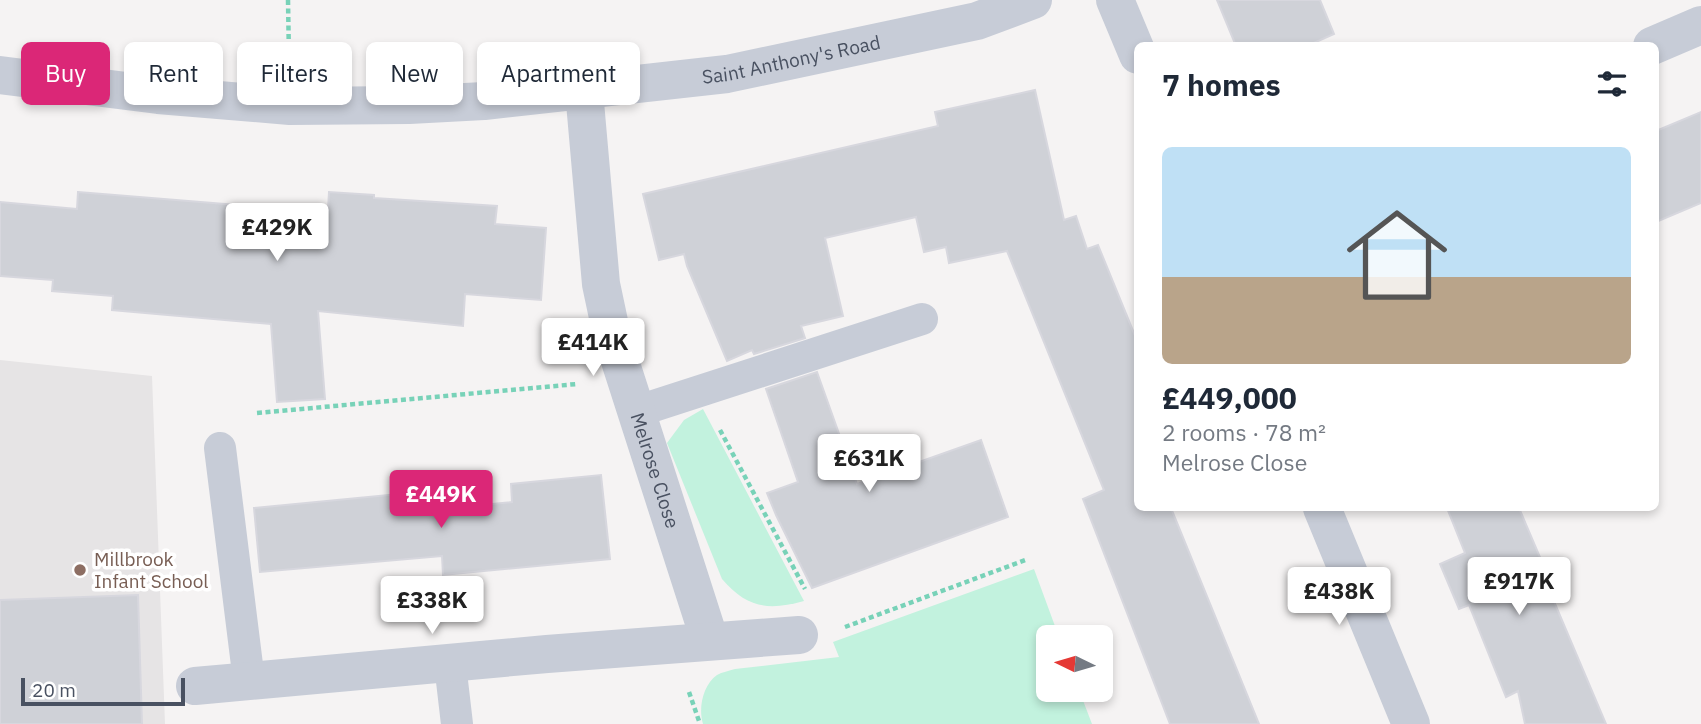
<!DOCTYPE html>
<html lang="en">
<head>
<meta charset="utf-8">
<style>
	:root { --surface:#fff; --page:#f2f2f3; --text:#1f2937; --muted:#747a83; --line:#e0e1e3; --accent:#db2777 }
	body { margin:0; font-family:"IBM Plex Sans",sans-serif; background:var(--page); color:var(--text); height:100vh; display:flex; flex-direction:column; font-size:26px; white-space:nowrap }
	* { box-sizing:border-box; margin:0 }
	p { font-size:23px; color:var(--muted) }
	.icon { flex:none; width:38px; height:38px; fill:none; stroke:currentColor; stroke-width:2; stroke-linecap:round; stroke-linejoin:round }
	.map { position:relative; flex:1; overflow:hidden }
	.side { position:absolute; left:1134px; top:42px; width:525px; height:469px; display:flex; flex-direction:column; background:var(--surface); border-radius:10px; box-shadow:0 4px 10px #0003 }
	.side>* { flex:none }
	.hud { position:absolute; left:21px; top:42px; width:665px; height:63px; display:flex; gap:14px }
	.needle { width:46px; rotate:275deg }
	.controls { position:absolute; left:1036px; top:625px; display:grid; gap:14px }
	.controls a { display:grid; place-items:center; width:77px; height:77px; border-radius:10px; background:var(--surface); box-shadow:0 4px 10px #0003; font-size:35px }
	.scale { position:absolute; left:21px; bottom:18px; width:164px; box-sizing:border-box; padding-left:7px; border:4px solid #495161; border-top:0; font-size:19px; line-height:24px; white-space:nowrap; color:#495161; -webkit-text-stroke:5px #fff; paint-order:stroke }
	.price { position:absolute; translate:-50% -60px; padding:0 16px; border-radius:7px; background:#fff; color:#222; font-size:23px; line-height:46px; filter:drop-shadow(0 2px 4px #0008) }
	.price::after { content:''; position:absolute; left:50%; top:42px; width:21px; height:16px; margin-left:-10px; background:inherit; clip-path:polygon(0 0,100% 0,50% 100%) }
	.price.active { background:var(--accent); color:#fff }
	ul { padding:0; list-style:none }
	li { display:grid; align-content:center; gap:14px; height:371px; padding:0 28px }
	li+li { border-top:2px solid var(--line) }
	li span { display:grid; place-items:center; height:217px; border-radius:10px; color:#555 }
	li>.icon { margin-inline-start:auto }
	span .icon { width:126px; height:126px; fill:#fffc; stroke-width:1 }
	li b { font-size:30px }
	h2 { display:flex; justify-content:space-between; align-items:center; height:84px; padding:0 28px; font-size:30px }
	.chip { padding:0 24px; border-radius:10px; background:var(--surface); box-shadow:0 4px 10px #0003; font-size:24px; line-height:63px }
	.chip.active { background:var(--accent); color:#fff }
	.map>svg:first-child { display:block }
</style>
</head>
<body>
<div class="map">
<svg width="1701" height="724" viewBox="0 0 1701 724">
	<rect width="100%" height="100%" fill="#f5f3f3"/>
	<!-- education -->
	<path fill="#e6e4e5" d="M0 360 152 376 165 724H0Z"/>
	<!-- green -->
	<g fill="#c2f2de">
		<path d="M703 409 804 601C768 611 747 608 722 579L667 443 684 420Z"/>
		<path d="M1034 569 1059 637H1048V690H1079L1092 724H703C698 708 703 685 717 675 722 672 729 671 735 669L839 657 833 642Z"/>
	</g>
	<!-- building -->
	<g fill="#cfd1d7" stroke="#d7d7de" stroke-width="2">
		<path d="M1217 0H1320L1334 34 1307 46H1236Z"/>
		<path d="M1035 90 1064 220 1076 216 1087 249 1098 245 1138 343V508H1171L1259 724H1170L1083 499 1104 490 1007 251 949 263 946 247 924 252 916 217 825 238 843 316 801 326 805 338 754 354 752 350 727 361 687 266 684 254 659 260 643 194 938 126 935 112Z"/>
		<path d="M1701 112V203L1656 222V131Z"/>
		<path d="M78 192 299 210V208L328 210 329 192 374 195V198L497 206 495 224 546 228 541 300 465 294 463 326 318 311 325 399 277 402 271 324 112 310 113 296 52 291 53 280 0 276V202L77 209Z"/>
		<path d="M817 372 857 484 981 440 1008 517 812 588 776 515 767 493 798 482 766 389Z"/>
		<path d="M601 475 610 559 443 575 442 556 260 572 254 508 419 492 420 511 512 502 511 484Z"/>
		<path d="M1447 508H1519L1554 590 1550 592 1606 724H1525L1518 691 1506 697 1469 605 1459 609 1440 564 1465 553Z"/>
		<path d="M138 595 142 724H0V600Z"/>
	</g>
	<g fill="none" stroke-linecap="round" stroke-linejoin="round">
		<!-- path -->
		<g stroke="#78d2b8" stroke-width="4.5" stroke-dasharray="5 3.5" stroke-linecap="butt">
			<path d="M288 0 289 59"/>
			<path d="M257 413 577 384"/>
			<path d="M720 430 805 589"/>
			<path d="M845 627 1028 559"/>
			<path d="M689 692 700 724"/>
		</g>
		<!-- service -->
		<g stroke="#c7ccd7" stroke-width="32">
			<path d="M635 412 922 319"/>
			<path d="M220 448 249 681"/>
			<path d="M450 664 457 724"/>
		</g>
		<!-- minor -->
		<g stroke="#c7ccd7" stroke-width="38">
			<path d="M1115 0 1138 55"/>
			<path d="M1652 46 1701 25"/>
			<path id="s1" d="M0 75 158 95 290 106 409 105 484 101 727 74 977 21 1033 0"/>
			<path id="s2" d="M584 91 601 284 612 336 710 641"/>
			<path d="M1322 508 1411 724"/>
			<path d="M195 686 547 654 799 635"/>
		</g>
	</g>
	<!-- markers -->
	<circle fill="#8d6e63" stroke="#fff" stroke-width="2.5" cx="80" cy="570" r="7"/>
	<g text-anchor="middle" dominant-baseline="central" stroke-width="7" stroke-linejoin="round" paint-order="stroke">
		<!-- street labels -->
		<g font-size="19" fill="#495161" stroke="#fff">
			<text stroke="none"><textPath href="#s1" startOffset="796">Saint Anthony's Road</textPath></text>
			<text stroke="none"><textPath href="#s2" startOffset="388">Melrose Close</textPath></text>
		</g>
		<!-- education labels -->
		<g font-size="19" fill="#785e54" stroke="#fff" text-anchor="start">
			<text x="94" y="559">Millbrook<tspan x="94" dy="22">Infant School</tspan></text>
		</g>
	</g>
</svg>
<div class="controls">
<a><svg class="needle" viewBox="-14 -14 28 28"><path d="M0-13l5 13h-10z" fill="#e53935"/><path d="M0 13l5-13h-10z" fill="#747a83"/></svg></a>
</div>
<div class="scale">20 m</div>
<b class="price" style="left:277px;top:263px">£429K</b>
<b class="price" style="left:593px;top:378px">£414K</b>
<b class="price" style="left:869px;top:494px">£631K</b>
<b class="price active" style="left:441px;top:530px">£449K</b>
<b class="price" style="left:1519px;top:617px">£917K</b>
<b class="price" style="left:1339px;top:627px">£438K</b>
<b class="price" style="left:432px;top:636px">£338K</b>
<div class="hud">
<a class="chip active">Buy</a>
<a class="chip">Rent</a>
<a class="chip">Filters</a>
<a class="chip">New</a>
<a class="chip">Apartment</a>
</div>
<section class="side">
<h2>7 homes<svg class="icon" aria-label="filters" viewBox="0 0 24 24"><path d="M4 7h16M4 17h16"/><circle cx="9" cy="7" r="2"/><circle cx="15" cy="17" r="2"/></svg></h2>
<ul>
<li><span style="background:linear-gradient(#bfe0f5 60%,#b9a48a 0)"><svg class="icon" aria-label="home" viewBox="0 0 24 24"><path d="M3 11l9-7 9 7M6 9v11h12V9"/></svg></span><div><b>£449,000</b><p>2 rooms · 78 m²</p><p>Melrose Close</p></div></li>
</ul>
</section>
</div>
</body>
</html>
